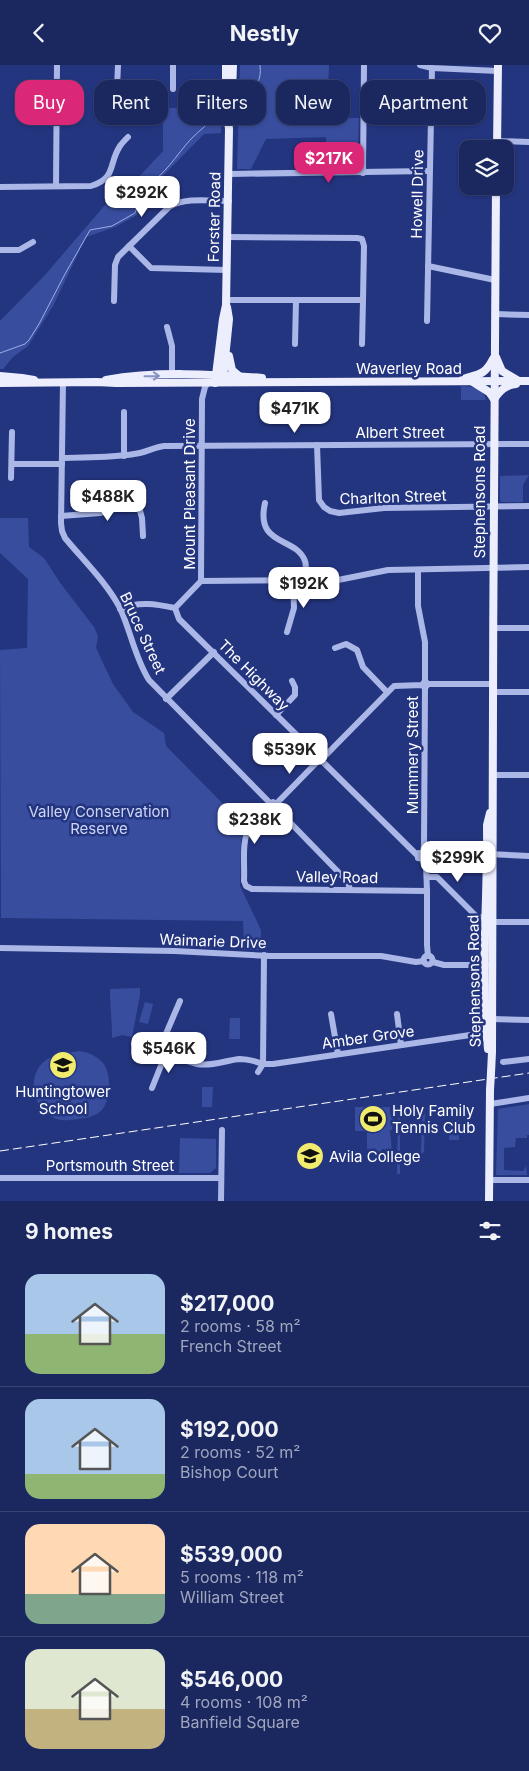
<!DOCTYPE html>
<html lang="en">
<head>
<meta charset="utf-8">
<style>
	:root { --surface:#1b2860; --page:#283469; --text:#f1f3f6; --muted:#a0a6bd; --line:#394475; --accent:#db2777 }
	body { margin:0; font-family:Inter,sans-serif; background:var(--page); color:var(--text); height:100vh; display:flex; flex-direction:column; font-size:19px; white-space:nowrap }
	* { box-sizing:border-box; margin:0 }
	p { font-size:16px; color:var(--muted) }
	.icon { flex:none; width:28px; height:28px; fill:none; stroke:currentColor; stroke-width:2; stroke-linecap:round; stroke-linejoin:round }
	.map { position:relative; height:1136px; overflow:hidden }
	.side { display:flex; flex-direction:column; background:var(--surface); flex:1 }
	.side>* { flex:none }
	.top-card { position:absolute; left:15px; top:15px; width:500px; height:45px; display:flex; gap:10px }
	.tools { position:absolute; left:459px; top:75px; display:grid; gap:10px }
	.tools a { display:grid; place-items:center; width:55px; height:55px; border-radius:10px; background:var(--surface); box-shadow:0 1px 4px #0004,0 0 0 1px var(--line); font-size:25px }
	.price { position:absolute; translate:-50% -42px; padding:0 11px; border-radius:10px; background:#fff; color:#222; font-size:16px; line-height:32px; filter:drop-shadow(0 1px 2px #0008) }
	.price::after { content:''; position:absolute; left:50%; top:30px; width:15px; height:11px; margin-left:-8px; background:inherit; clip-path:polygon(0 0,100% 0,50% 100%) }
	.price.active { background:var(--accent); color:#fff }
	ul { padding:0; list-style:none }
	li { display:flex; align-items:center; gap:15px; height:125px; padding:0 25px }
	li+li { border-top:1px solid var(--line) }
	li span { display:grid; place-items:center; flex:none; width:140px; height:100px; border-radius:15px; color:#555 }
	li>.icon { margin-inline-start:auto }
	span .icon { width:60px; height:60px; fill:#fffc; stroke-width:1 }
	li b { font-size:21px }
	h2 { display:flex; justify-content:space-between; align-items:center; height:60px; padding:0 25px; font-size:21px }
	.chip { padding:0 18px; border-radius:15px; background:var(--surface); box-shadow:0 1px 4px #0004,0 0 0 1px var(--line); font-size:18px; line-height:45px }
	.chip.active { background:var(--accent); color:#fff }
	header { display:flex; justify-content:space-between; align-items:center; height:65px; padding:0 25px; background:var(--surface); font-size:22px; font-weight:700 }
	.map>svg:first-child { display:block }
</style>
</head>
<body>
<header><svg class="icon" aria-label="back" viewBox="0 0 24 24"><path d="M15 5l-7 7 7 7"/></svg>Nestly<svg class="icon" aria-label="heart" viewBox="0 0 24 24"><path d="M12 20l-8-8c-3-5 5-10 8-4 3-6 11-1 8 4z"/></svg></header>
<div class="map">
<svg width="529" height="1136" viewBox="0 0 529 1136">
	<rect width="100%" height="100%" fill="#243580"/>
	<!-- green -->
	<g fill="#384d9e" fill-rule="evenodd">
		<path d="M240 0H329L327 53H359L357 103H326V72L266 74 251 104H237Z"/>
		<path d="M163 43H221V68L204 69 146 128 137 150 115 162 86 172 53 241 28 281 13 292 3 304H0V256L45 210 111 133 124 128 163 86Z"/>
		<path d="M461 321C473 322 483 322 486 335H461Z"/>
		<path d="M529 410 523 420V437H501L500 435V411Z"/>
		<path d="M0 453H28L29 482 44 493 61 519 94 562 98 571 96 583 113 619 133 647 164 668 166 681 246 762 241 775 240 821 261 865V885H244L243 856 1 853 0 585 27 583 28 514 0 488Z"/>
		<path d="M140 923V930L132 972 122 970 112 973C112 956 110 941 110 924Z"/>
		<path d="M145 937 153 939 148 959 139 957Z"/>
		<path d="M230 953H240V974H229Z"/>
		<path d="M79 986C88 987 97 991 103 998 111 1008 111 1030 104 1042 99 1051 87 1053 78 1054 69 1055 60 1057 52 1052 31 1042 27 1008 46 995 56 988 68 988 79 986Z"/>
		<path d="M202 1022H213L212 1042H202Z"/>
		<path d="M529 1039V1070H527V1073H516L515 1082 504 1083V1105L523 1106 526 1101 527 1110H496L498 1044Z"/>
		<path d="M398 1041H400V1047C408 1042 418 1042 424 1050L425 1048 424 1087 417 1093 406 1094 400 1091V1109H397ZM416 1046 420 1049 422 1052 421 1086 417 1091H406L401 1089 400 1085V1053L405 1047Z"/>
		<path d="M355 1042H390V1049H393L392 1065H390L392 1087 385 1088V1084H382V1088H374V1084H367V1066H355Z"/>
		<rect x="449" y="1055" width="10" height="20"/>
		<path d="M180 1073 216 1074V1103L210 1108H179Z"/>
	</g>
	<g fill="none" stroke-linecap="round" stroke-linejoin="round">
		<!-- stream -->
		<g stroke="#9faee7" stroke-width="1">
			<path d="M244 30C256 21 262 17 260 0"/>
			<path d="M0 288 25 279 29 275 39 259 65 209 90 165 112 161 135 148 144 122C165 111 176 90 191 74 200 65 209 58 218 50"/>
		</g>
		<!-- minor -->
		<g stroke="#abb7e7" stroke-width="6">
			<path d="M420 0 432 3 498 6"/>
			<path d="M117 24 118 0"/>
			<path d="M173 24V0"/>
			<path d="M497 76 529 77"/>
			<path d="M363 108 364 0"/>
			<path d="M229 109 429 106"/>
			<path d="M56 121 57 0"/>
			<path d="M0 122 91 121C117 113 108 99 120 81 122 78 125 75 128 72"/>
			<path d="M129 181 151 203 227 205"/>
			<path d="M0 185H19L33 177"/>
			<path d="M428 201 495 215"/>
			<path d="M226 235H363L364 181 362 174 357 173 228 172"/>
			<path d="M114 236 115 200 118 192 169 142C185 132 210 136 229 136"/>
			<path d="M495 249 529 250"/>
			<path d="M427 256 432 3"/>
			<path d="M167 262 172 281V310"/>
			<path d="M295 279 296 235"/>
			<path d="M362 279 363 235"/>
			<path d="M63 317 61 458 62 466 65 473C84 496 106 517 120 543 131 567 135 593 149 615L271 739V743H276V739L273 737 271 739"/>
			<path d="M124 347V391"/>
			<path d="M317 380 319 435 324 442 330 446 339 448 384 443 529 441"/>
			<path d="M62 393C86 392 110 393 134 389 145 388 154 382 164 381L529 379"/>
			<path d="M12 399H62"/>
			<path d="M11 413 12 367"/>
			<path d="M265 438C255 482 296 471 305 496 307 501 305 510 306 516"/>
			<path d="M61 451 100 448 132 439 139 442 142 453 143 471"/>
			<path d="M418 505V541L425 577V616"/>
			<path d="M201 516 338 515 388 505 529 502"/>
			<path d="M175 543 201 516 202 334 205 322 208 318"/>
			<path d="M175 543 179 554 317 690 323 691V697L318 696 319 691"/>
			<path d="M120 544C139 536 156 539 175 543"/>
			<path d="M494 563H529"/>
			<path d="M287 567 294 543 293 516"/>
			<path d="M335 583 346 579 357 585 363 602 387 627"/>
			<path d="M428 619H493"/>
			<path d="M493 627H529"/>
			<path d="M166 634 214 587"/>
			<path d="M276 650 295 630V622L292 616"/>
			<path d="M324 692 394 621 422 620 425 623 428 619 425 616 422 620"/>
			<path d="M323 697 417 790"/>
			<path d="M493 710H529"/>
			<path d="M276 739 318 696"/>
			<path d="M271 743C264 749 256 755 250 762 241 774 245 801 244 816L246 821 252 824 427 826"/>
			<path d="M276 743 348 817 350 825"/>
			<path d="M423 788 424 780 425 623"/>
			<path d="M488 789 529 791"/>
			<path d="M423 794 418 793 419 788 424 789 423 794 426 800 427 826V880L428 891"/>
			<path d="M427 812H437L477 852 486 853"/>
			<path d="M493 857H529"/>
			<path d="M0 883 175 886 270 891H381L416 897 424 896"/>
			<path d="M264 890 263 999H273L477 969 486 962"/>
			<circle cx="428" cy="895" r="4.5"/>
			<path d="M433 897 444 900H486"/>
			<path d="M331 949 338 989"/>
			<path d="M397 949 401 980"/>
			<path d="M492 954 529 955"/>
			<path d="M134 979C156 982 175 994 197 999 212 1002 226 995 240 994 248 994 255 996 263 999L258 1007"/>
			<path d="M159 985 180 936"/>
			<path d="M503 997 529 994"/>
			<path d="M152 1023 166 988"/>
			<path d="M490 1039 529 1033"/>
			<path d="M0 1113H221"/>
			<path d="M489 1115H529"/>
			<path d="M221 1136 222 1065"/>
		</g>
		<!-- major -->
		<g stroke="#eceefd" stroke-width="8">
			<path d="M231 53 233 0"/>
			<path d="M497 84 498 0"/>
			<path d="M229 291 232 305 239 311"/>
			<path d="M496 292 502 306 517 315"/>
			<path d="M0 311 22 313 34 315"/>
			<path d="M223 313 229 254 227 242"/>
			<path d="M463 314C479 309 485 310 493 294"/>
			<path d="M106 315C155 306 212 309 262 313"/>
			<path d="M473 317 489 327 494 334"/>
			<path d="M0 318 97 317 116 318 529 316"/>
			<path d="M215 318 223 254 226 240 229 64 226 38V0"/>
			<path d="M494 334C500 326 505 320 516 319"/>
			<path d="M488 984C480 911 488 834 487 760L490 748"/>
			<path d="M491 1008 492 987C493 698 493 410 496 121"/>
			<path d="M489 1136 490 1025"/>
		</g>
		<!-- rail -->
		<path stroke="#fff" stroke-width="1" stroke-dasharray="9 4" stroke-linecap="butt" d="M0 1086 529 1008"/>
		<!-- major-bridge -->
		<path stroke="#eceefd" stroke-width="8" d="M490 1025 491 1008"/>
	</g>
	<!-- one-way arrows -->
	<defs><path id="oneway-shaft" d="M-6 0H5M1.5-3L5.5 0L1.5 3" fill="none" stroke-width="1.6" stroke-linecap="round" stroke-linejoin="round" transform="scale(1.25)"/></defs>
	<use stroke="#8892be" href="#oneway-shaft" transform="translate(152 311) rotate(-1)"/>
	<!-- icons -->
	<defs>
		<g id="school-disc" transform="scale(1.4375)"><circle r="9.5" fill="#f1ec6e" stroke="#243580"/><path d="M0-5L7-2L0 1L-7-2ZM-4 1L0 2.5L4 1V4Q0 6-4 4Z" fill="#111"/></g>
		<g id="stadium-disc" transform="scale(1.4375)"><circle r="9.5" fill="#f1ec6e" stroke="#243580"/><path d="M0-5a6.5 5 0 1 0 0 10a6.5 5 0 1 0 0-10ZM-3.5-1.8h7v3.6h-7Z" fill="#111"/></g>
	</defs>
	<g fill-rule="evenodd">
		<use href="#school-disc" x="63" y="1000"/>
		<use href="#stadium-disc" x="373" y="1054"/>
		<use href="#school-disc" x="310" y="1091"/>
	</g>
	<g text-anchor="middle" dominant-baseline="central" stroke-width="5" stroke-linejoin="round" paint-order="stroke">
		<!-- street labels -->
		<g font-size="15" fill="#fff" stroke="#243580">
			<text transform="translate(417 129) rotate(-89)">Howell Drive</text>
			<text transform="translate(214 152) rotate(-89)">Forster Road</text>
			<text x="409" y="303">Waverley Road</text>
			<text x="400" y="367">Albert Street</text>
			<text transform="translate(479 427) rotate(-90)">Stephensons Road</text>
			<text transform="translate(189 429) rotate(-90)">Mount Pleasant Drive</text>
			<text transform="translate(393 432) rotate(-2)">Charlton Street</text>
			<text transform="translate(143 568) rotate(65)">Bruce Street</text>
			<text transform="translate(254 610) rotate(45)">The Highway</text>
			<text transform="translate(412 690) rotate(-90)">Mummery Street</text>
			<text transform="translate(337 812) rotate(1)">Valley Road</text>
			<text transform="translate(213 876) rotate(2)">Waimarie Drive</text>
			<text transform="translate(474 916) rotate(-91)">Stephensons Road</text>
			<text transform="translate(368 972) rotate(-8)">Amber Grove</text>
			<text x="110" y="1100">Portsmouth Street</text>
		</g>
		<!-- park labels -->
		<g font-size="15" fill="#ced6f5" stroke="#243580">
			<text x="99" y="746">Valley Conservation<tspan x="99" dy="17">Reserve</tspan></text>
		</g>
		<!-- poi labels -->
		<g font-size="15" fill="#fff" stroke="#243580" text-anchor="start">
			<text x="63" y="1026" text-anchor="middle">Huntingtower<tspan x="63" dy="17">School</tspan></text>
			<text x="392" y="1045">Holy Family<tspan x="392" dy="17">Tennis Club</tspan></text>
			<text x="329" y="1091">Avila College</text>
		</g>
	</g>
</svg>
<div class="tools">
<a><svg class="icon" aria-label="layers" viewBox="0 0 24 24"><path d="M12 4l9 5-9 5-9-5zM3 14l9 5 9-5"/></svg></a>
</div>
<b class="price active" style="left:329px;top:119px">$217K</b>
<b class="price" style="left:142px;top:153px">$292K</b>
<b class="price" style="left:295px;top:369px">$471K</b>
<b class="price" style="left:108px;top:457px">$488K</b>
<b class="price" style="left:304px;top:544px">$192K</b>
<b class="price" style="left:290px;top:710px">$539K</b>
<b class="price" style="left:255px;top:780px">$238K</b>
<b class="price" style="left:458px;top:818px">$299K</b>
<b class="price" style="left:169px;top:1009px">$546K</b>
<div class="top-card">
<a class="chip active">Buy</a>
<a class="chip">Rent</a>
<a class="chip">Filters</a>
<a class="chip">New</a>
<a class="chip">Apartment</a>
</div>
</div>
<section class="side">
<h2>9 homes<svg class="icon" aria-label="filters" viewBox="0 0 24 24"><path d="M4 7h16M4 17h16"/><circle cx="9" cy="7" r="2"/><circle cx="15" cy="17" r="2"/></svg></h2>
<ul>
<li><span style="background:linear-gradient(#a9c7e8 60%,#8fb573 0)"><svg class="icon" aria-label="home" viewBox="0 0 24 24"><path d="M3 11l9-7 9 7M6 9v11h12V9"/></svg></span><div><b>$217,000</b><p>2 rooms · 58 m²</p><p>French Street</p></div></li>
<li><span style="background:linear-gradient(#a9c7e8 75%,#8fb573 0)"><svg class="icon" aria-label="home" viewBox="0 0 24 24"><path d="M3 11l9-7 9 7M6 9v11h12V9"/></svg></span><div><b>$192,000</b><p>2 rooms · 52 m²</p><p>Bishop Court</p></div></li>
<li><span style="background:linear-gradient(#ffd9b3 70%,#7fa58c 0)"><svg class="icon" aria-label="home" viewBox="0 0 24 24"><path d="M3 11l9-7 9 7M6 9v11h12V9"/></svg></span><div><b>$539,000</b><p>5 rooms · 118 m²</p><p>William Street</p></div></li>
<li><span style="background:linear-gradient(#dfe7d0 60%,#c2b280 0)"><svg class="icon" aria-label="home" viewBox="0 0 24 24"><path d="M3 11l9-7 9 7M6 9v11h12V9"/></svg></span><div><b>$546,000</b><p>4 rooms · 108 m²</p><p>Banfield Square</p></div></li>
</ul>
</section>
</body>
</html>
